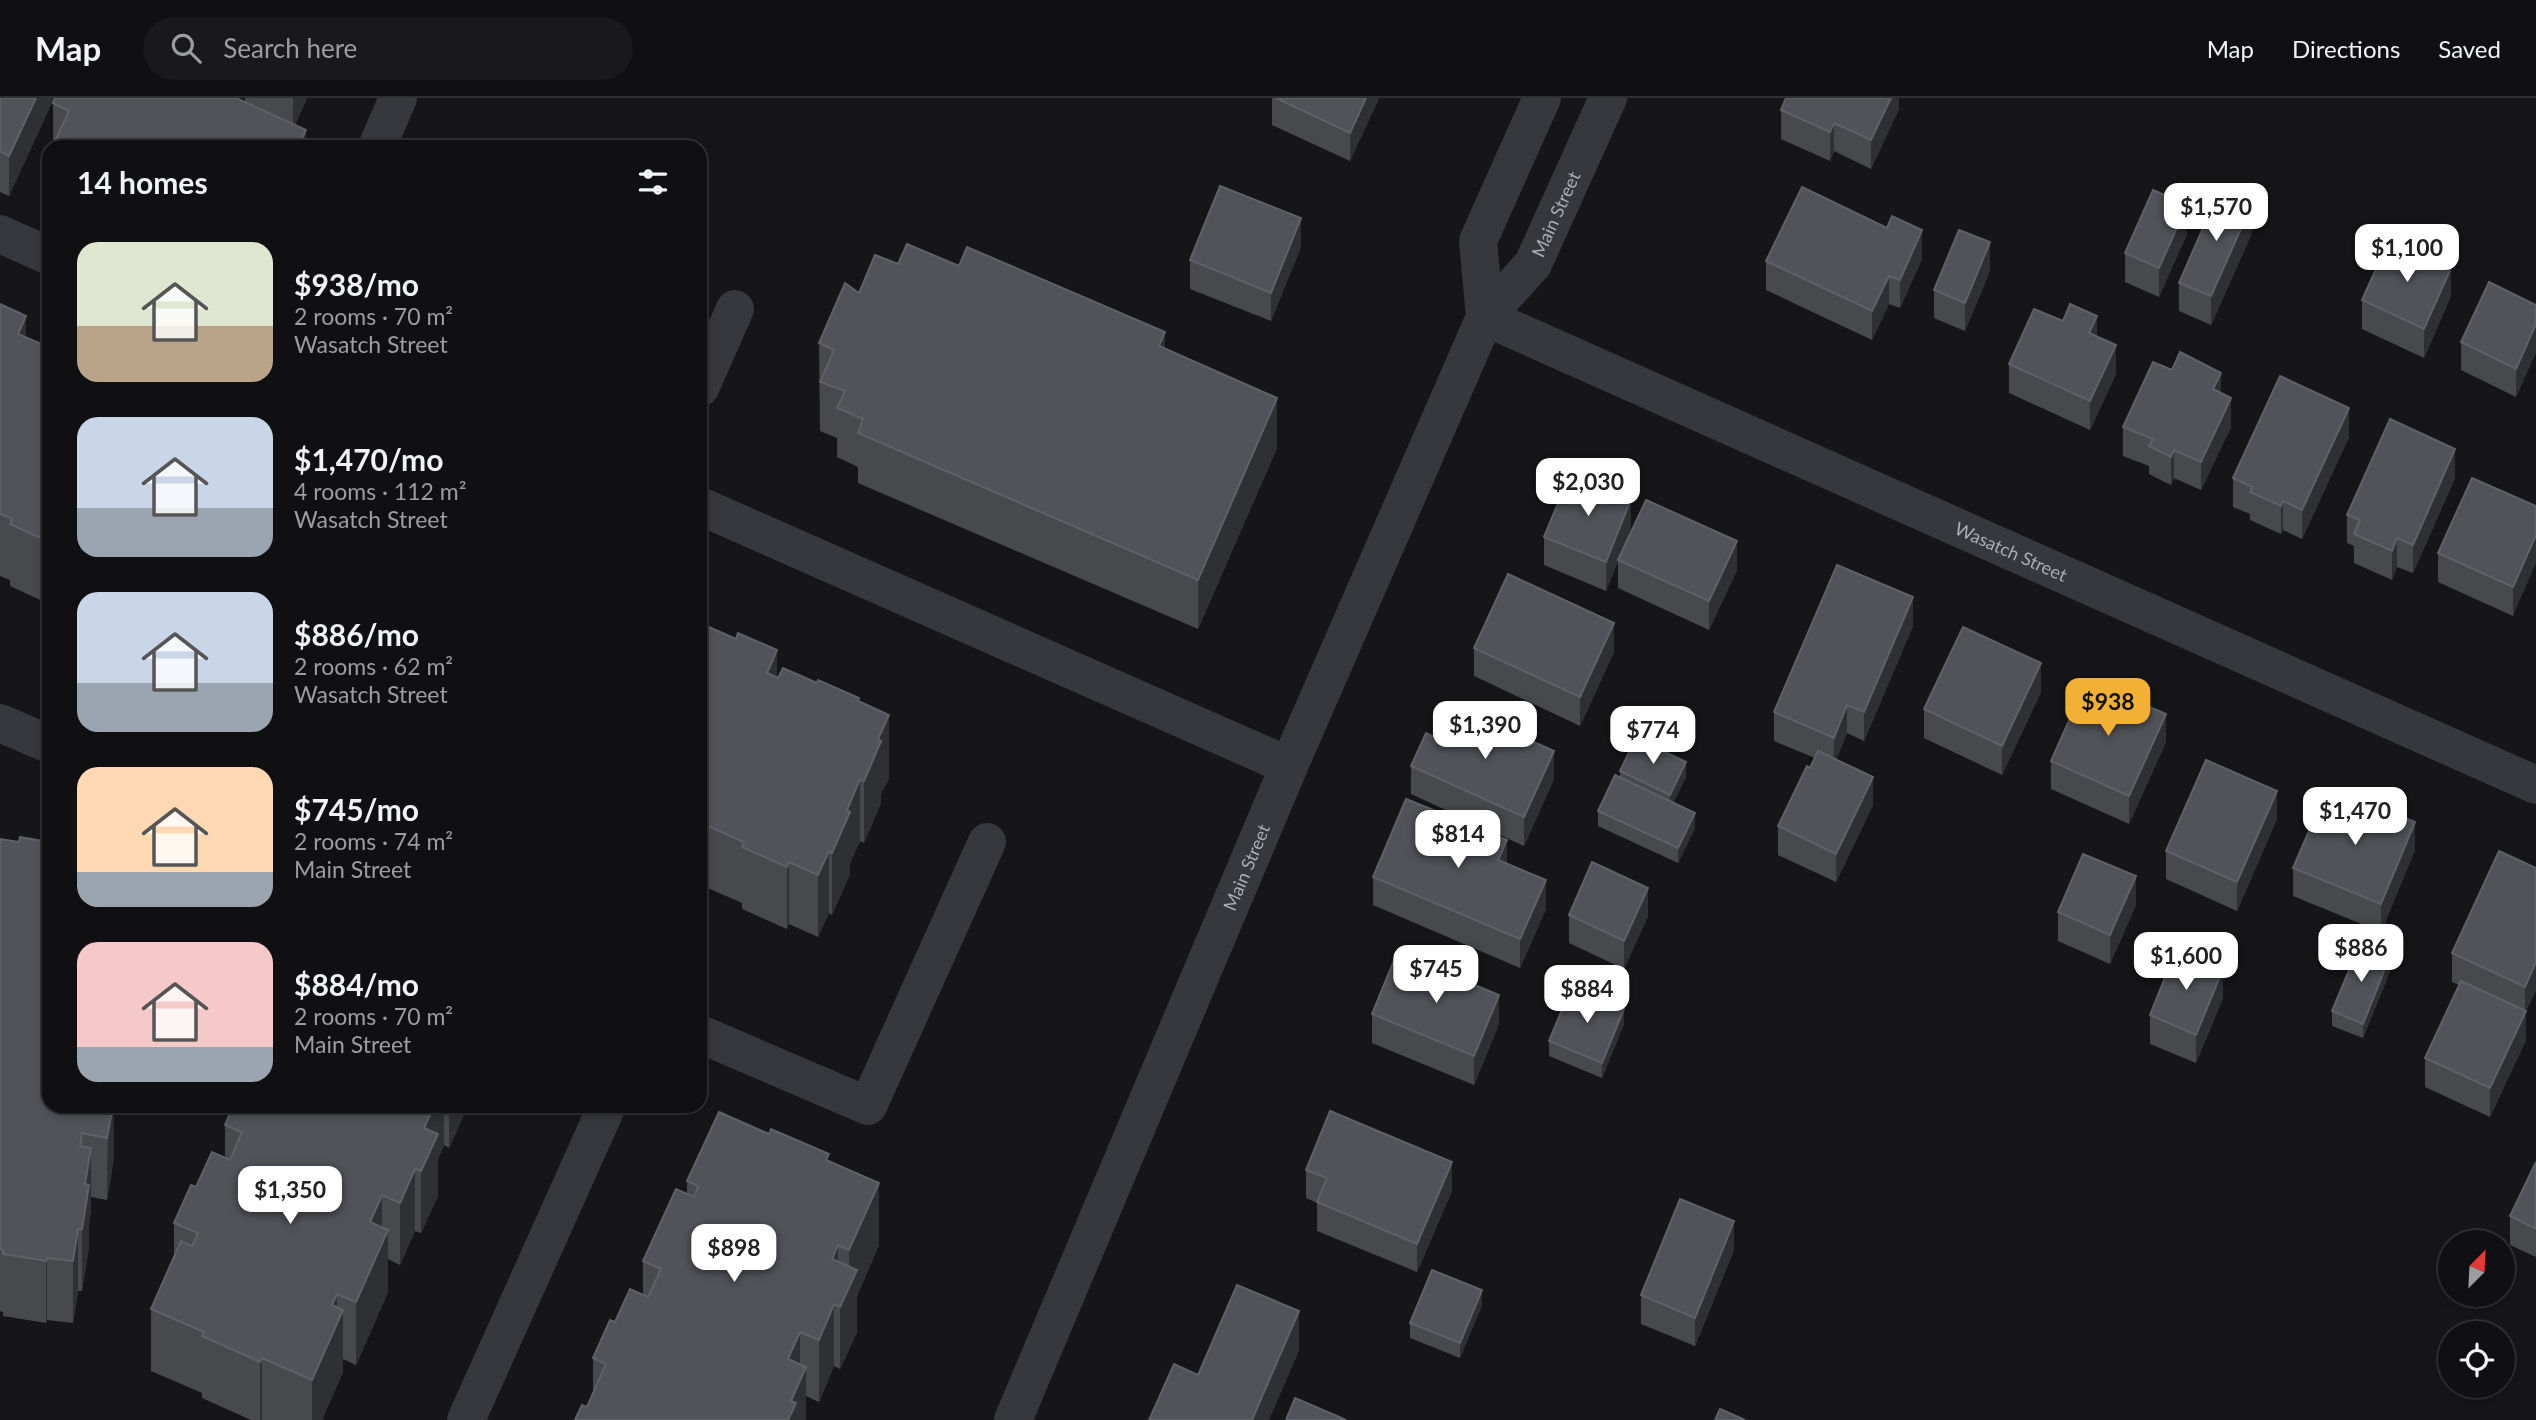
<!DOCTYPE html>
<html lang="en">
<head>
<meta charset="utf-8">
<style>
	:root { --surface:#101012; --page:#19191b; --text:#f1f3f6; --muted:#9c9d9f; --line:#303032; --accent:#f2b134 }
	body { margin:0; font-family:Lato,sans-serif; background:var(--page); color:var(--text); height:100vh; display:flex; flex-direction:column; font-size:26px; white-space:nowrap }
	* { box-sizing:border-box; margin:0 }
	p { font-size:23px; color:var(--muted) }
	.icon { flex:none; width:38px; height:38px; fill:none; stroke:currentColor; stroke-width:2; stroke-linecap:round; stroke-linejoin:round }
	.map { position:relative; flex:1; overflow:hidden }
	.drawer { position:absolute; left:42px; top:42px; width:665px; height:973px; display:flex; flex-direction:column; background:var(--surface); border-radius:21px; box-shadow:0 4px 10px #0003,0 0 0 2px var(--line) }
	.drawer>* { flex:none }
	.needle { width:46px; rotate:24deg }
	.tools { position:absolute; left:2438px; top:1132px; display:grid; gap:14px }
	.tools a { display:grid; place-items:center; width:77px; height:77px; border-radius:50%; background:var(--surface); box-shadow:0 4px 10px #0003,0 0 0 2px var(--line); font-size:35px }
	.price { position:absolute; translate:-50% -60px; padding:0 16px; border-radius:14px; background:#fff; color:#222; font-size:23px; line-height:46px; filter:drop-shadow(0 2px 4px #0008) }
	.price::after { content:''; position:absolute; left:50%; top:42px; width:21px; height:16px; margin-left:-10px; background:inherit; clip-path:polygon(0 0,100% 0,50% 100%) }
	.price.selected { background:var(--accent); color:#111 }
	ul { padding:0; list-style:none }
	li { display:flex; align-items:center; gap:21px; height:175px; padding:0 35px }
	li span { display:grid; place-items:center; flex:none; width:196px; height:140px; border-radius:21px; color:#555 }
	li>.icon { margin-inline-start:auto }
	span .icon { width:84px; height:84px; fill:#fffc; stroke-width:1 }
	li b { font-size:30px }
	h2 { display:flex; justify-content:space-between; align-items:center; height:84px; padding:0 35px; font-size:30px }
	header { display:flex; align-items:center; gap:42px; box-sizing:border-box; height:98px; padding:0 35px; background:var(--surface); border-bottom:2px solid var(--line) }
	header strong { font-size:33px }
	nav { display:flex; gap:38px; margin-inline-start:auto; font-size:24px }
	.search { width:490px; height:63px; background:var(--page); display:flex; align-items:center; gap:18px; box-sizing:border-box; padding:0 24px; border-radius:38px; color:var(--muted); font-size:26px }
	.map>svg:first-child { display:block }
</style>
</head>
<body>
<header>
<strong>Map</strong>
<div class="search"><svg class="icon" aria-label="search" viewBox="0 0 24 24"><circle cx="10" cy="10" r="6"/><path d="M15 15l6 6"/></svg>Search here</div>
<nav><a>Map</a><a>Directions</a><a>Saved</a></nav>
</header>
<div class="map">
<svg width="2536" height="1322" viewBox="0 0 2536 1322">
	<rect width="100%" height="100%" fill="#161618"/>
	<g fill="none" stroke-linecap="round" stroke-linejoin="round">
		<!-- minor -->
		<g stroke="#37383d" stroke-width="38">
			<path d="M377 49 398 0"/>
			<path d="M0 136 49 158"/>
			<path id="s1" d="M1485 219 2536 687"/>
			<path d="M1485 219 1478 143 1542 0"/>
			<path d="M700 290 735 211"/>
			<path d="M700 408 1289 668"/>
			<path d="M0 625 49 646"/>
			<path d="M700 936 868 1008 987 744"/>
			<path d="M466 1322 607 1008"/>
			<path id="s2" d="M1013 1322 1289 668 1485 219 1533 166 1608 0"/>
		</g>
	</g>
	<!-- wall -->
	<g fill="#47494d">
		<path d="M0 0H54L9 98 0 94Z"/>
		<path d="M244 0H307L295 27 306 49H56V46L53 45V5L245 4V0Z"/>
		<path d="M1272 0H1379L1350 63 1272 27Z"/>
		<path d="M1891 0H1899V11L1871 71 1834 53 1830 63 1781 41V12Z"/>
		<path d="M1887 130 1922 161 1900 210 1889 206 1872 242 1766 192V163Z"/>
		<path d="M2252 135 2211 227 2179 213V185Z"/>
		<path d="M2187 136 2159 199 2125 184V155Z"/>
		<path d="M1301 149 1271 223 1190 191V162Z"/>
		<path d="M898 166 959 168 1165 251 1277 350 1198 531 858 385V369L837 359V340L820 333 819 245 859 195Z"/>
		<path d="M1990 173 1965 233 1934 220V192Z"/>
		<path d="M2451 198 2424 260 2362 231V202Z"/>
		<path d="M0 206 26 239 46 248 49 240V500L47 505 10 488V482L0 478Z"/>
		<path d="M2536 207 2516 299 2461 272V244Z"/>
		<path d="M2097 239 2116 276 2090 332 2009 295V266Z"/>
		<path d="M2221 296 2231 329 2201 392 2174 380 2171 387 2149 376V368L2123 358V329Z"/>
		<path d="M2349 339 2302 441 2283 432 2281 436 2250 422V416L2233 409V380Z"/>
		<path d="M2455 380 2413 475 2397 469 2392 482 2354 465V448L2347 445V417Z"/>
		<path d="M2536 408 2513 518 2438 484V455Z"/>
		<path d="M1631 430 1623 451 1737 472 1709 532 1618 490V463L1606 493 1544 467V439Z"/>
		<path d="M1913 528 1864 643 1847 635 1836 662 1873 707 1836 784 1778 757V728L1815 660 1774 643V614Z"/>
		<path d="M700 531 777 580 859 604 889 680 881 696V705L864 745 860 743 850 765V776L832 817 829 815 818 839 789 826 787 831 742 811V805L701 787Z"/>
		<path d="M1474 550 1614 554 1580 628 1474 578Z"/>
		<path d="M2041 594 2002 677 1924 640V611Z"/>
		<path d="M1439 641 1554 681 1524 748 1411 696V668Z"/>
		<path d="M2166 644 2129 726 2051 691V663Z"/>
		<path d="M1620 673 1686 679 1673 705 1695 730 1678 765 1598 728V713L1620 680Z"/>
		<path d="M2277 721 2237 813 2166 781V753Z"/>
		<path d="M0 741 49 1008H114V1060L107 1102 91 1099V1112L89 1126V1149L82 1193H78L73 1225 47 1222 46 1225 3 1218V1214L0 1213Z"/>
		<path d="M2415 752 2381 834 2293 798V770Z"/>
		<path d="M1507 766 1546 811 1520 870 1373 807V779Z"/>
		<path d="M2536 770 2526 914V942L2490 1019 2425 989V960L2459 887 2452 884V855Z"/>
		<path d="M2136 807 2110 866 2058 843V814Z"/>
		<path d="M1569 817 1648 818 1624 871 1569 845Z"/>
		<path d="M2390 873 2363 940 2332 928V913Z"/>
		<path d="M2223 900 2196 965 2150 946V917Z"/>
		<path d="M1372 916 1499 926 1474 987 1372 945Z"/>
		<path d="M1624 926 1602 980 1549 958V943Z"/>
		<path d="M233 1008H468L449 1050 444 1047 438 1061V1098L421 1135 415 1133 400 1167 388 1161V1194L356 1267 343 1261V1274L322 1322H251L202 1300V1295L151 1273V1211L174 1160V1125L196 1089 225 1059V1027Z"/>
		<path d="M829 1063 879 1147 857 1198V1234L840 1271 834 1268 819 1304 806 1298V1322H575L587 1309 593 1295V1260L615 1224 643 1196V1163L687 1096V1083Z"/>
		<path d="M2536 1064V1159L2510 1147V1118Z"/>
		<path d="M1306 1072 1452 1093 1417 1174 1317 1133V1105L1306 1100Z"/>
		<path d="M1734 1152 1695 1248 1641 1226V1197Z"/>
		<path d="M1482 1207 1460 1260 1410 1240V1225Z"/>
	</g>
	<!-- shaded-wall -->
	<g fill="#2f3033">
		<path d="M36 0H54L9 98V58Z"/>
		<path d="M293 0H307L293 30Z"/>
		<path d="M1366 0H1379L1350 63V35Z"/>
		<path d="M1891 0H1899V11L1871 71V42Z"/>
		<path d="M1834 25V53L1830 63V34Z"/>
		<path d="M306 32V49H298Z"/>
		<path d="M2252 106V135L2211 227V198Z"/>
		<path d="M2187 107V136L2159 199V170Z"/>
		<path d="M1301 120V149L1271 223V195Z"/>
		<path d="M1922 132V161L1900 210V182Z"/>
		<path d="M1990 144V173L1965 233V205Z"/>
		<path d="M2451 170V198L2424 260V231Z"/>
		<path d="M1889 178V206L1872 242V213Z"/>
		<path d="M26 218V280L18 236Z"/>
		<path d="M2097 218V247L2089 235Z"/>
		<path d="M2536 226V255L2516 299V271Z"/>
		<path d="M1165 234V284L1159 248Z"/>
		<path d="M2116 247V276L2090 332V303Z"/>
		<path d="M2221 275V303L2213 291Z"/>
		<path d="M1277 300V350L1198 531V482Z"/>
		<path d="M2231 300V329L2201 392V364Z"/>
		<path d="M2349 310V339L2302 441V412Z"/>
		<path d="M2455 351V380L2413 475V447Z"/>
		<path d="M2174 352V380L2171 387V359Z"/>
		<path d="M1631 401V430L1606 493V464Z"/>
		<path d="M2283 403V432L2281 436V408Z"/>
		<path d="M2536 437V465L2513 518V489Z"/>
		<path d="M49 438V500L47 505V443Z"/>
		<path d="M2397 440V469L2392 482V453Z"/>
		<path d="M1737 443V472L1709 532V503Z"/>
		<path d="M1913 499V528L1864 643V614Z"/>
		<path d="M1614 525V554L1580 628V599Z"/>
		<path d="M777 552V614L767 575Z"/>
		<path d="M2041 565V594L2002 677V648Z"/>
		<path d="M1847 607V635L1834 668V640Z"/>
		<path d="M2166 616V644L2129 726V698Z"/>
		<path d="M889 617V680L881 696V705L864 745V683L878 641Z"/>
		<path d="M1554 653V681L1524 748V719Z"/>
		<path d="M1686 664V679L1670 712V697Z"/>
		<path d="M1873 679V707L1836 784V756Z"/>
		<path d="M860 681V743L850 765V776L832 817V755L847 712Z"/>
		<path d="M2277 693V721L2237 813V784Z"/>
		<path d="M1695 715V730L1678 765V750Z"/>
		<path d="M2415 724V752L2381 834V806Z"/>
		<path d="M701 725V787L700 789V726Z"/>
		<path d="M1507 742V771L1498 762Z"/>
		<path d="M829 753V815L818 839V777Z"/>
		<path d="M789 764V826L787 831V769Z"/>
		<path d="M2136 778V807L2110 866V837Z"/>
		<path d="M1546 782V811L1520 870V841Z"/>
		<path d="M1648 790V818L1624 871V843Z"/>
		<path d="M2390 858V873L2363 940V926Z"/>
		<path d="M2536 864V893L2526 914V942L2490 1019V990L2525 917V889Z"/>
		<path d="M2223 871V900L2196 965V937Z"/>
		<path d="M1499 897V926L1474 987V958Z"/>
		<path d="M1624 911V926L1602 980V965Z"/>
		<path d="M108 1008H114V1060L107 1102Z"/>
		<path d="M434 1008H444V1047L438 1061V1098L421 1135V1073L424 1030Z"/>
		<path d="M449 1008H468L449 1050Z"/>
		<path d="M91 1050V1112L89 1126V1149L82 1193V1131L85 1086Z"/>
		<path d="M1452 1064V1093L1417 1174V1146Z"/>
		<path d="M415 1071V1133L400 1167V1105Z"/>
		<path d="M879 1085V1147L857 1198V1234L840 1271V1209L849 1189V1152Z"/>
		<path d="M382 1097V1146L388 1132V1194L356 1267V1204L370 1124Z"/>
		<path d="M1734 1123V1152L1695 1248V1220Z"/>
		<path d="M78 1131V1193L73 1225V1163Z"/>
		<path d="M838 1147V1208L834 1206V1268L819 1304V1242L832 1161Z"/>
		<path d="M47 1160V1222L46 1225V1163Z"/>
		<path d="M1482 1192V1207L1460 1260V1245Z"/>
		<path d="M337 1196V1224L343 1212V1274L322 1322H312V1282L332 1207Z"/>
		<path d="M1299 1213V1253L1269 1322H1252Z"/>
		<path d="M800 1234V1281L806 1269V1322H788V1261Z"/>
		<path d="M262 1260V1322H260V1264Z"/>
	</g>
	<!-- building -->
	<g fill="#525359" stroke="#5f6168" stroke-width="2">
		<path d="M0 0H36L9 58 0 53Z"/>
		<path d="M55 0H236L306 32 298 49H74L56 41 69 13 53 5Z"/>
		<path d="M1276 0H1366L1350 35Z"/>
		<path d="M1786 0H1891L1871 42 1834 25 1830 34 1781 12Z"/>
		<path d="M1220 88 1301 120 1271 195 1190 162Z"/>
		<path d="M1802 89 1887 130 1892 118 1922 132 1900 182 1889 178 1872 213 1766 163Z"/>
		<path d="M2220 91 2252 106 2211 198 2179 185Z"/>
		<path d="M2153 92 2187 107 2159 170 2125 155Z"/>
		<path d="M1959 132 1990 144 1965 205 1934 192Z"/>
		<path d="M2389 142 2451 170 2424 231 2362 202Z"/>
		<path d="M907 146 959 168 967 149 1165 234 1159 248 1277 300 1198 482 858 335 863 321 837 310 845 293 820 284 834 252 819 245 845 185 859 195 875 157 898 166Z"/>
		<path d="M2489 184 2536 207V226L2516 271 2461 244Z"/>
		<path d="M0 206 26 218 18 236 46 248 49 240V438L47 443 10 426 12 421 0 416Z"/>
		<path d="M2070 206 2097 218 2089 235 2116 247 2090 303 2009 266 2034 211 2063 223Z"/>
		<path d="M2180 254 2221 275 2213 291 2231 300 2201 364 2174 352 2171 359 2149 348 2153 341 2123 329 2153 264 2172 272Z"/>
		<path d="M2280 278 2349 310 2302 412 2283 403 2281 408 2250 394 2252 389 2233 380Z"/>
		<path d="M2390 321 2455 351 2413 447 2397 440 2392 453 2354 436 2360 422 2347 417Z"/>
		<path d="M1570 376 1631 401 1606 464 1544 439Z"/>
		<path d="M2472 380 2536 408V437L2513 489 2438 455Z"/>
		<path d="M1646 402 1737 443 1709 503 1618 462Z"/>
		<path d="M1837 467 1913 499 1864 614 1847 607 1834 640 1774 614Z"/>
		<path d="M1508 476 1614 525 1580 599 1474 550Z"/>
		<path d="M702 526 736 541 738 535 777 552 767 575 778 580 783 570 817 585 818 582 859 600 858 603 889 617 878 641 881 643 864 683 860 681 847 712 850 714 832 755 829 753 818 777 789 764 787 769 742 749 744 744 701 725 700 726V531Z"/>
		<path d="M1963 529 2041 565 2002 648 1924 611Z"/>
		<path d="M2087 582 2166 616 2129 698 2051 663Z"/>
		<path d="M1454 608 1554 653 1524 719 1411 668 1426 635 1439 641Z"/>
		<path d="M1636 640 1686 664 1670 697 1620 673Z"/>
		<path d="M1818 653 1873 679 1836 756 1778 728 1807 668 1810 670Z"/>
		<path d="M2206 662 2277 693 2237 784 2166 753Z"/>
		<path d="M1615 677 1695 715 1678 750 1598 713Z"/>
		<path d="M2324 698 2353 710 2357 699 2415 724 2381 806 2293 770Z"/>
		<path d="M1406 701 1507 742 1498 762 1546 782 1520 841 1373 779Z"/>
		<path d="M20 739 49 744V1008H113L107 1040 82 1035 80 1048 91 1050 85 1086 89 1087 82 1131H78L73 1163 47 1160 46 1163 3 1156V1152L0 1151V741L19 744Z"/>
		<path d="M2499 753 2536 770V864L2525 889 2452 855Z"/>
		<path d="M2083 756 2136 778 2110 837 2058 814Z"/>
		<path d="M1592 764 1648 790 1624 843 1569 817Z"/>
		<path d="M2360 846 2390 858 2363 926 2332 913Z"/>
		<path d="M2176 852 2223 871 2196 937 2150 917Z"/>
		<path d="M1397 855 1499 897 1474 958 1372 916Z"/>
		<path d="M2461 883 2526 913 2490 990 2425 960Z"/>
		<path d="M1571 890 1624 911 1602 965 1549 943Z"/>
		<path d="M233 1008H434L424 1030 438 1036 421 1073 415 1071 400 1105 382 1097 370 1124 388 1132 356 1204 337 1196 332 1207 343 1212 312 1282 262 1260 260 1264 202 1238 204 1234 151 1211 181 1143 192 1148 198 1135 174 1125 191 1087 196 1089 212 1054 230 1062 242 1034 225 1027Z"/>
		<path d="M1330 1013 1452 1064 1417 1146 1317 1104 1327 1080 1306 1072Z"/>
		<path d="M719 1014 769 1036 771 1031 829 1056 826 1062 879 1085 849 1152 838 1147 832 1161 857 1172 840 1209 834 1206 819 1242 800 1234 788 1261 806 1269 791 1303 796 1305 788 1322H575L582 1307 587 1309 606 1266 593 1260 610 1222 615 1224 630 1191 648 1199 661 1171 643 1163 676 1091 694 1099 698 1088 687 1083Z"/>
		<path d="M2536 1064V1131L2510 1118Z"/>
		<path d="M1680 1101 1734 1123 1695 1220 1641 1197Z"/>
		<path d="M1432 1172 1482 1192 1460 1245 1410 1225Z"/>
		<path d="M1237 1187 1299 1213 1252 1322H1149L1174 1266 1198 1277Z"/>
		<path d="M1295 1300 1346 1322H1286Z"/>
		<path d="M1720 1311 1745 1322H1715Z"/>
	</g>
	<g text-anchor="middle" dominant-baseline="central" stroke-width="5" stroke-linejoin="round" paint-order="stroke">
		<!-- street labels -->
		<g font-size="18" fill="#a8adb8" stroke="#111113">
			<text stroke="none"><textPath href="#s2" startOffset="1326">Main Street</textPath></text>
			<text stroke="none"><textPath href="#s1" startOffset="576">Wasatch Street</textPath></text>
			<text stroke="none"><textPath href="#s2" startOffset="600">Main Street</textPath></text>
		</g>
	</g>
</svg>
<div class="tools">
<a><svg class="needle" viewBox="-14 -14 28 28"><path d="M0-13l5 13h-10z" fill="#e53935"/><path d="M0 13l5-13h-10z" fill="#9c9d9f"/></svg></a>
<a><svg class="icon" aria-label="locate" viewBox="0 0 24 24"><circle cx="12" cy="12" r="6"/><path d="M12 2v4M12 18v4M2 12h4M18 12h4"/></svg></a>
</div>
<b class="price" style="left:2216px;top:145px">$1,570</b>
<b class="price" style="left:2407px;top:186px">$1,100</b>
<b class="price" style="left:1588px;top:420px">$2,030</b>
<b class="price selected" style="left:2108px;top:640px">$938</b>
<b class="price" style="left:1485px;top:663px">$1,390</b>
<b class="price" style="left:1653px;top:668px">$774</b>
<b class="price" style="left:2355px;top:749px">$1,470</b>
<b class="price" style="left:1458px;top:772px">$814</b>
<b class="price" style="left:2361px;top:886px">$886</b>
<b class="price" style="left:2186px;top:894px">$1,600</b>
<b class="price" style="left:1436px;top:907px">$745</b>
<b class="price" style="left:1587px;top:927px">$884</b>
<b class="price" style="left:290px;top:1128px">$1,350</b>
<b class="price" style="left:734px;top:1186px">$898</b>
<section class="drawer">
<h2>14 homes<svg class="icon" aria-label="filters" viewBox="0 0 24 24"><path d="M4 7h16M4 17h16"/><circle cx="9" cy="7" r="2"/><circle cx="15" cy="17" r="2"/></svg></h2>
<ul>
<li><span style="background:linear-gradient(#dfe7d0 60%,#b9a48a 0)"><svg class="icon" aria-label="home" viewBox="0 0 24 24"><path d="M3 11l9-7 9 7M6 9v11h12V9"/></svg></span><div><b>$938/mo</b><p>2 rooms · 70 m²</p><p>Wasatch Street</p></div></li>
<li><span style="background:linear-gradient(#c9d6e8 65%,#9aa5b1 0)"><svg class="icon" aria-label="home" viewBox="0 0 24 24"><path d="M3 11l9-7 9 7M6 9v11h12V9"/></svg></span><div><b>$1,470/mo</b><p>4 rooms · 112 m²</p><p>Wasatch Street</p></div></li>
<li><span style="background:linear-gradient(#c9d6e8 65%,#9aa5b1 0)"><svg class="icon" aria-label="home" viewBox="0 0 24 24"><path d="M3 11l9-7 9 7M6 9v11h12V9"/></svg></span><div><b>$886/mo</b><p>2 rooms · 62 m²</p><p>Wasatch Street</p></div></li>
<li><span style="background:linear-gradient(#ffd9b3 75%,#9aa5b1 0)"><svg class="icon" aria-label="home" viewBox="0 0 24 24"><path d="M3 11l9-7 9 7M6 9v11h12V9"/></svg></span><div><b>$745/mo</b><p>2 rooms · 74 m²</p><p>Main Street</p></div></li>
<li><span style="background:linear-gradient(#f6c9c9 75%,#9aa5b1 0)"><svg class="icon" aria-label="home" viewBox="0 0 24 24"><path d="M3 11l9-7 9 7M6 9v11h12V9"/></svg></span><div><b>$884/mo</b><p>2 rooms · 70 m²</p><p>Main Street</p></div></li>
</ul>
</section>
</div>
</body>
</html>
